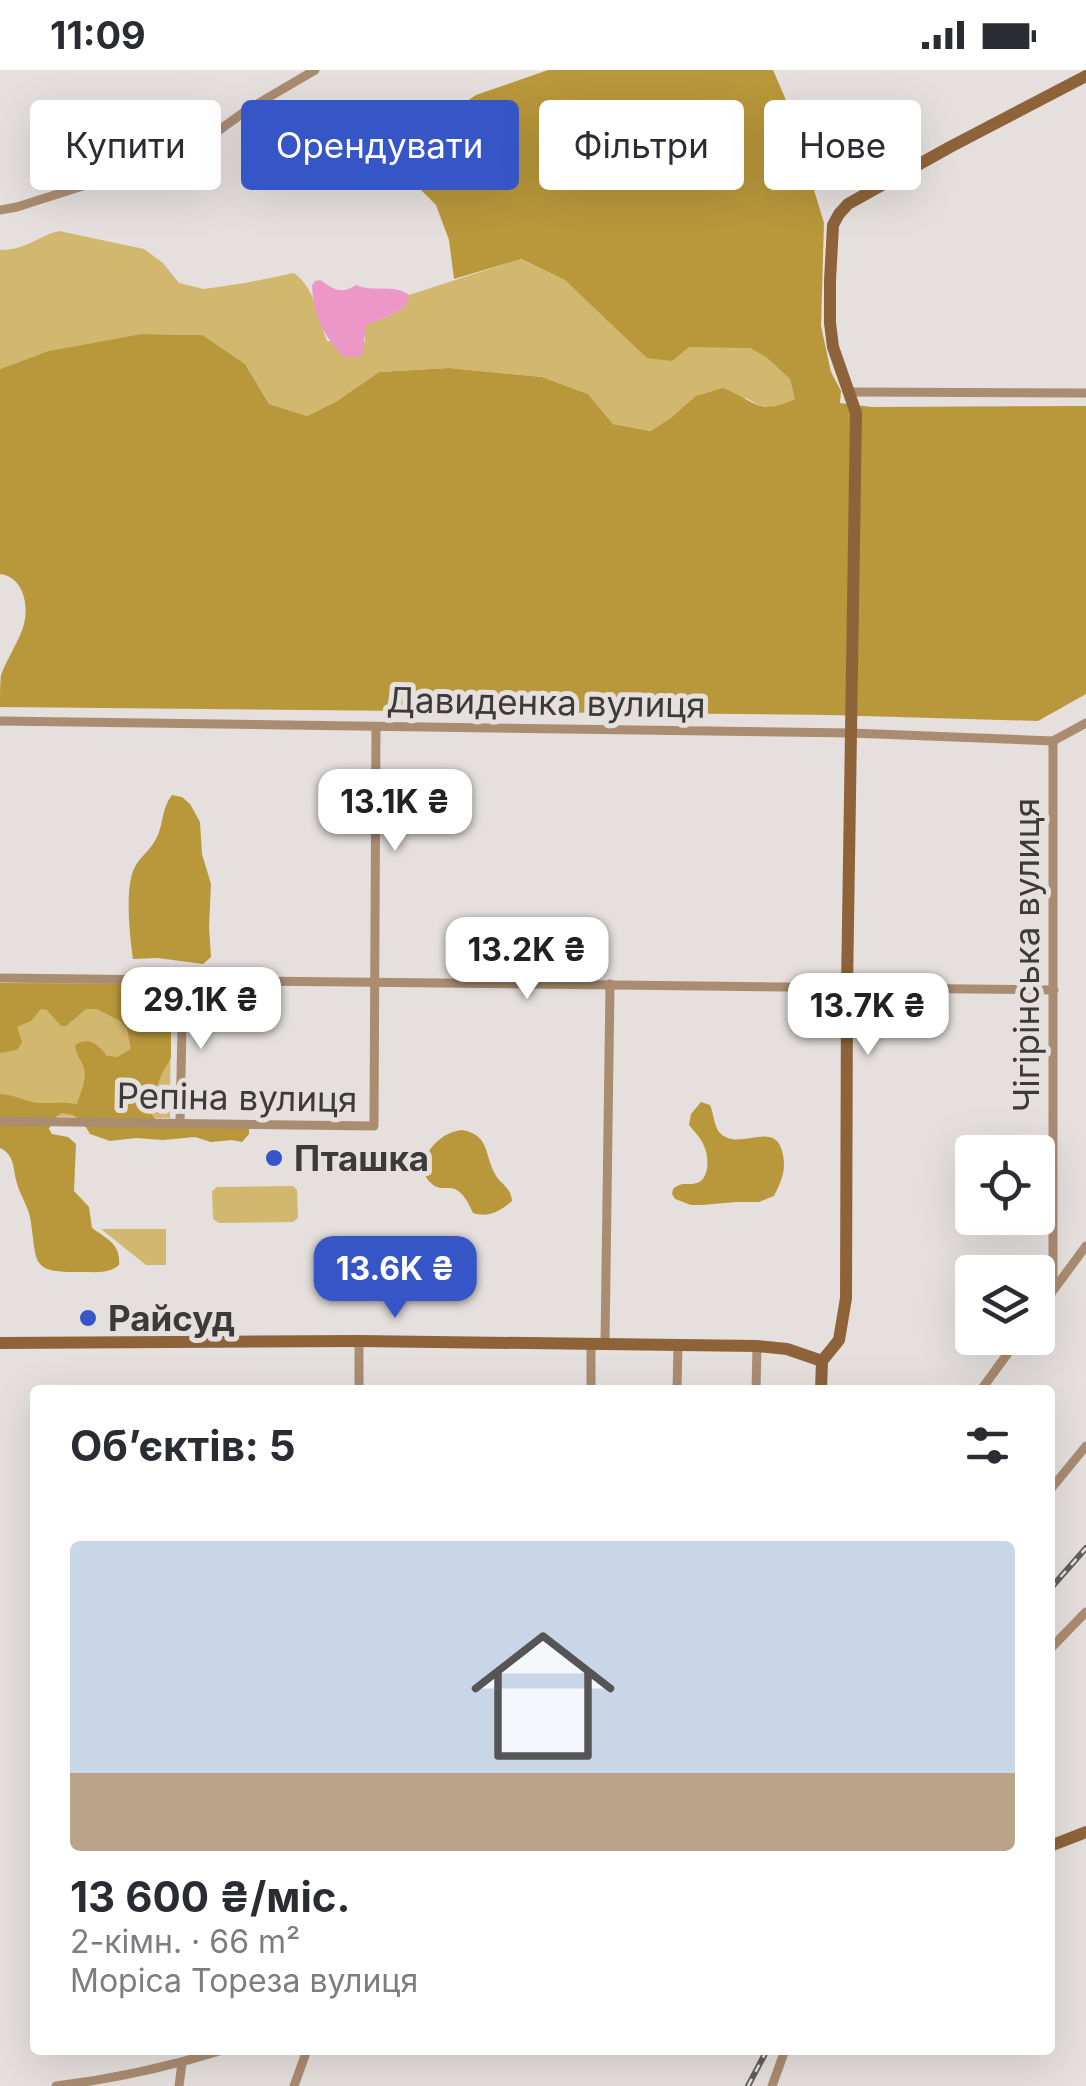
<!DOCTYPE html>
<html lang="uk">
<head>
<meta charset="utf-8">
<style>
	:root { --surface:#fff; --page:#f7f7f7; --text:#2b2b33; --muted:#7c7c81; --line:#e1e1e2; --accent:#3656c8 }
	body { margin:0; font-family:Inter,sans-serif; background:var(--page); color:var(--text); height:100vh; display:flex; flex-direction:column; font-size:38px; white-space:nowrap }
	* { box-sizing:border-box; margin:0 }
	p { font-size:32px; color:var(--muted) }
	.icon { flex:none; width:55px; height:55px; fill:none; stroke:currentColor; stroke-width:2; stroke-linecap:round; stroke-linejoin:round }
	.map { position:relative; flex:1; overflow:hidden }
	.panel { position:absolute; left:30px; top:1315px; width:1025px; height:670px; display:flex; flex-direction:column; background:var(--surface); border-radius:10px; box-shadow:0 10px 40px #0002 }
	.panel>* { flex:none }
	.top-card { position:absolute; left:30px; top:30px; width:1028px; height:90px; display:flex; gap:20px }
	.controls { position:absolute; left:955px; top:1065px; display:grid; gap:20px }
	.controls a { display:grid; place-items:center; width:100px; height:100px; border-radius:10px; background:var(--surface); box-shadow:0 10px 40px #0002; font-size:50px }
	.price { position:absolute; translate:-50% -85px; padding:0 22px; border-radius:20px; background:#fff; color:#222; font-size:32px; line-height:65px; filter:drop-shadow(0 2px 5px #0008) }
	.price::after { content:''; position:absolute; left:50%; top:60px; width:30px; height:22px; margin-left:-15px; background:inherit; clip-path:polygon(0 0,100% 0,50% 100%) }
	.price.current { background:var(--accent); color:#fff }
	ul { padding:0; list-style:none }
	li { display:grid; align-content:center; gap:20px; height:530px; padding:0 40px }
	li+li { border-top:2px solid var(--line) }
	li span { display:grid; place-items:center; height:310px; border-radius:10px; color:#555 }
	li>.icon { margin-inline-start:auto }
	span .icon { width:180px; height:180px; fill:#fffc; stroke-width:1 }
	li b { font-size:42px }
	h2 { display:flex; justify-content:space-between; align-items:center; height:120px; padding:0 40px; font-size:42px }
	.tag { padding:0 35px; border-radius:10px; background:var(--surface); box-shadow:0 10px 40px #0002; font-size:35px; line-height:90px }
	.tag.current { background:var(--accent); color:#fff }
	.status { display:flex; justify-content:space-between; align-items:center; height:70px; padding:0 50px; background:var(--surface); direction:ltr }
	.status svg { height:28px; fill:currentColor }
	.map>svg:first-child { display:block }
</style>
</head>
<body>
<div class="status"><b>11:09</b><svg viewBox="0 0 49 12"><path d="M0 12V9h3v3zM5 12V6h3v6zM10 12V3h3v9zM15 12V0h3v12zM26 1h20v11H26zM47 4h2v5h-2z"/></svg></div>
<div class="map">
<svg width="1086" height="2016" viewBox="0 0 1086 2016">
	<rect width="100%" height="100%" fill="#e5e0de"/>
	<!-- green -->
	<g fill="#d2b76f">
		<path d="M59 161 144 179 163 193 179 213 204 219 245 213 294 203C315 218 318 247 327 271L365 272V256C381 246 406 245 409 225L520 189 565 210 593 235 689 277 745 275 766 287 790 309 796 329C773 339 768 341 746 328L672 347 652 361 613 354 588 324 542 307 449 298 379 302 337 331 307 346 269 334 245 294 201 265 141 264 48 281 0 299V180C26 180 36 167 59 161Z"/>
		<path d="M0 913 171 914 170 1048 0 1046Z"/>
		<path d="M293 1116 297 1120 298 1148 293 1152 219 1153 213 1149 212 1121 217 1117Z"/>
		<path d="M101 1159H166V1195H146Z"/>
	</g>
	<!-- forest -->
	<g fill="#b9983b">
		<path d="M548 0H773L789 37 824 153 821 256 831 302 841 321 840 333 872 337 1086 336V624L1038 651 829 645 0 637C0 627 0 614 1 605 7 588 19 572 24 554 29 534 23 507 0 504V299L48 281 141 264 202 265 245 294 269 334 307 346 337 331 379 302 449 298 542 307 588 324 613 354 651 361 672 347 696 326 723 318C757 332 759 346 795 329L790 309 766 287 750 278 689 277 672 291 647 288 565 210 521 189 454 209 449 170 436 135 417 116 392 103 375 81 393 66 420 57 438 80 453 79 464 33 476 25Z"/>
		<path d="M172 725 182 727 190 734 200 752 202 784 211 814 209 857 211 887 203 894 158 888 133 889C130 867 125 822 133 801 138 788 150 781 156 769 164 754 161 739 172 725Z"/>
		<path d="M0 913 171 914V988L162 1003 153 1028 151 1044C178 1079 222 1033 249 1059V1064L242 1072 232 1070 211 1072 195 1067 163 1070 136 1068 110 1071 90 1064 82 1051 73 1045 62 1043 54 1048 49 1059 52 1064 68 1067 76 1074 74 1121 89 1137 92 1158C107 1169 121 1174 119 1195 108 1204 96 1202 82 1202 28 1203 38 1193 30 1147 27 1134 19 1123 16 1110 13 1096 14 1085 0 1078V1024C14 1024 29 1034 43 1033 55 1033 64 1032 77 1034 80 1024 87 1010 84 999 82 990 76 986 75 975 90 966 98 975 107 986L117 987 131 979 127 959 120 951 97 939H86L66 956H61L47 940 41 939 31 951 17 957 22 972 17 980 0 983Z"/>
		<path d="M701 1032 710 1035C714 1044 714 1058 721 1064 740 1081 774 1050 782 1081 787 1099 782 1110 774 1126L759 1132H736L702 1135H691L675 1129 672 1124 673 1119C683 1111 686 1116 697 1113 710 1109 709 1086 704 1076 701 1068 694 1061 689 1055L691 1044Z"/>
		<path d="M462 1060C490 1065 484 1084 495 1104 501 1115 511 1117 512 1131 500 1141 489 1148 473 1143 455 1101 444 1129 429 1111 427 1110 422 1098 421 1096 428 1078 442 1062 462 1060Z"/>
	</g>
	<!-- water -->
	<path fill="#ec97c7" d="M320 210C333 219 342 225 356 215 374 223 393 213 409 225 406 245 381 246 366 256L362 286 345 287C324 268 313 245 312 215L315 211Z"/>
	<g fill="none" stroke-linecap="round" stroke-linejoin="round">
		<!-- street -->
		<g stroke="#aa8c71" stroke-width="9">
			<path d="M0 140 17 137 189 82 247 40 315 0"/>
			<path d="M850 322 1086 323"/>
			<path d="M0 651 851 663 1053 671 1086 653"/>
			<path d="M1053 671V1219"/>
			<path d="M0 908 1054 920"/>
			<path d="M0 1051 374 1056 376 657"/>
			<path d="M180 1054 183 909"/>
			<path d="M1038 1241 1086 1176"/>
			<path d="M359 1271V1320"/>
			<path d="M605 1274 610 914"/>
			<path d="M591 1320V1274"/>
			<path d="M677 1320 678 1275"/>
			<path d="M756 1320 757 1276"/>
			<path d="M981 1320 1019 1268"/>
			<path d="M1050 1420 1086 1376"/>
			<path d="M1050 1579 1086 1542"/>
			<path d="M56 2016C113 2009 168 1997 223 1980"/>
			<path d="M179 2016 182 1993"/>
			<path d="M294 2016 307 1980"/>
			<path d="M772 2016 785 1980"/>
		</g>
		<!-- secondary -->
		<g stroke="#8e633a" stroke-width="12">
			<path d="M0 1273 359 1271 757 1276 787 1279 822 1291 821 1320"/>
			<path d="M822 1291 839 1270 846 1228 847 918 856 343 833 277 830 253V211L833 155 839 144 848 134 950 77 1086 6"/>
			<path d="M1050 1776 1086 1762"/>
		</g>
		<!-- rail casing -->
		<g stroke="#62605e" stroke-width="6">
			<g id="rail">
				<path d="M1050 1519 1086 1478"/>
				<path d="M748 2016 767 1980"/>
			</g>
		</g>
		<!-- rail -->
		<use href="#rail" stroke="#e5e0de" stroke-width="2.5" stroke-dasharray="8" stroke-linecap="butt"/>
	</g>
	<!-- markers -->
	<g fill="#3656c8" stroke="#e5e0de" stroke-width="4">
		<circle cx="274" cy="1088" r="10"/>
		<circle cx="88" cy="1248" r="10"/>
	</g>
	<g text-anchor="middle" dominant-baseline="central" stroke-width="10" stroke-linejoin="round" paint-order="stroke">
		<!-- street labels -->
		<g font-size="35" fill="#3d3b3a" stroke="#e5e0de">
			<text transform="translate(546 632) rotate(1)">Давиденка вулиця</text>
			<text transform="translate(1026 885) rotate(-90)">Чiгiрiнська вулиця</text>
			<text transform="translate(237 1027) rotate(1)">Репiна вулиця</text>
		</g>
		<!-- poi labels -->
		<g font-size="35" font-weight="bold" fill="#3d3b3a" stroke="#e5e0de" text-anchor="start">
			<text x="294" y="1088">Пташка</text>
			<text x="108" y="1248">Райсуд</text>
		</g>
	</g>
</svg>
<div class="controls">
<a><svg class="icon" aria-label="locate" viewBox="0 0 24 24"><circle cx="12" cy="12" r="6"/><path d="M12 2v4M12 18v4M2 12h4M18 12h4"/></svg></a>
<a><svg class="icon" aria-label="layers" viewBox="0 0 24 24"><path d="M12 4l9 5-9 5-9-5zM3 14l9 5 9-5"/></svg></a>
</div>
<b class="price" style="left:395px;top:784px">13.1K ₴</b>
<b class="price" style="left:527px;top:932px">13.2K ₴</b>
<b class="price" style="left:201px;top:982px">29.1K ₴</b>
<b class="price" style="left:868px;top:988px">13.7K ₴</b>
<b class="price current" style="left:395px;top:1251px">13.6K ₴</b>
<div class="top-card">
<a class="tag">Купити</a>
<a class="tag current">Орендувати</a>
<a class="tag">Фільтри</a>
<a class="tag">Нове</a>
</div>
<section class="panel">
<h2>Об’єктів: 5<svg class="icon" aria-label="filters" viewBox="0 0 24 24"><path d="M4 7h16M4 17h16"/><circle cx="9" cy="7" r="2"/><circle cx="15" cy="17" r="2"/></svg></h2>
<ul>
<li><span style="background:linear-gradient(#c9d6e8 75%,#b9a48a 0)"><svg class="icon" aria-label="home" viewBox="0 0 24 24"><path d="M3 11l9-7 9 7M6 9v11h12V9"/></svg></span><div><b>13 600 ₴/міс.</b><p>2-кімн. · 66 m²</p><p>Моріса Тореза вулиця</p></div></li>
</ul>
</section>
</div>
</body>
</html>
